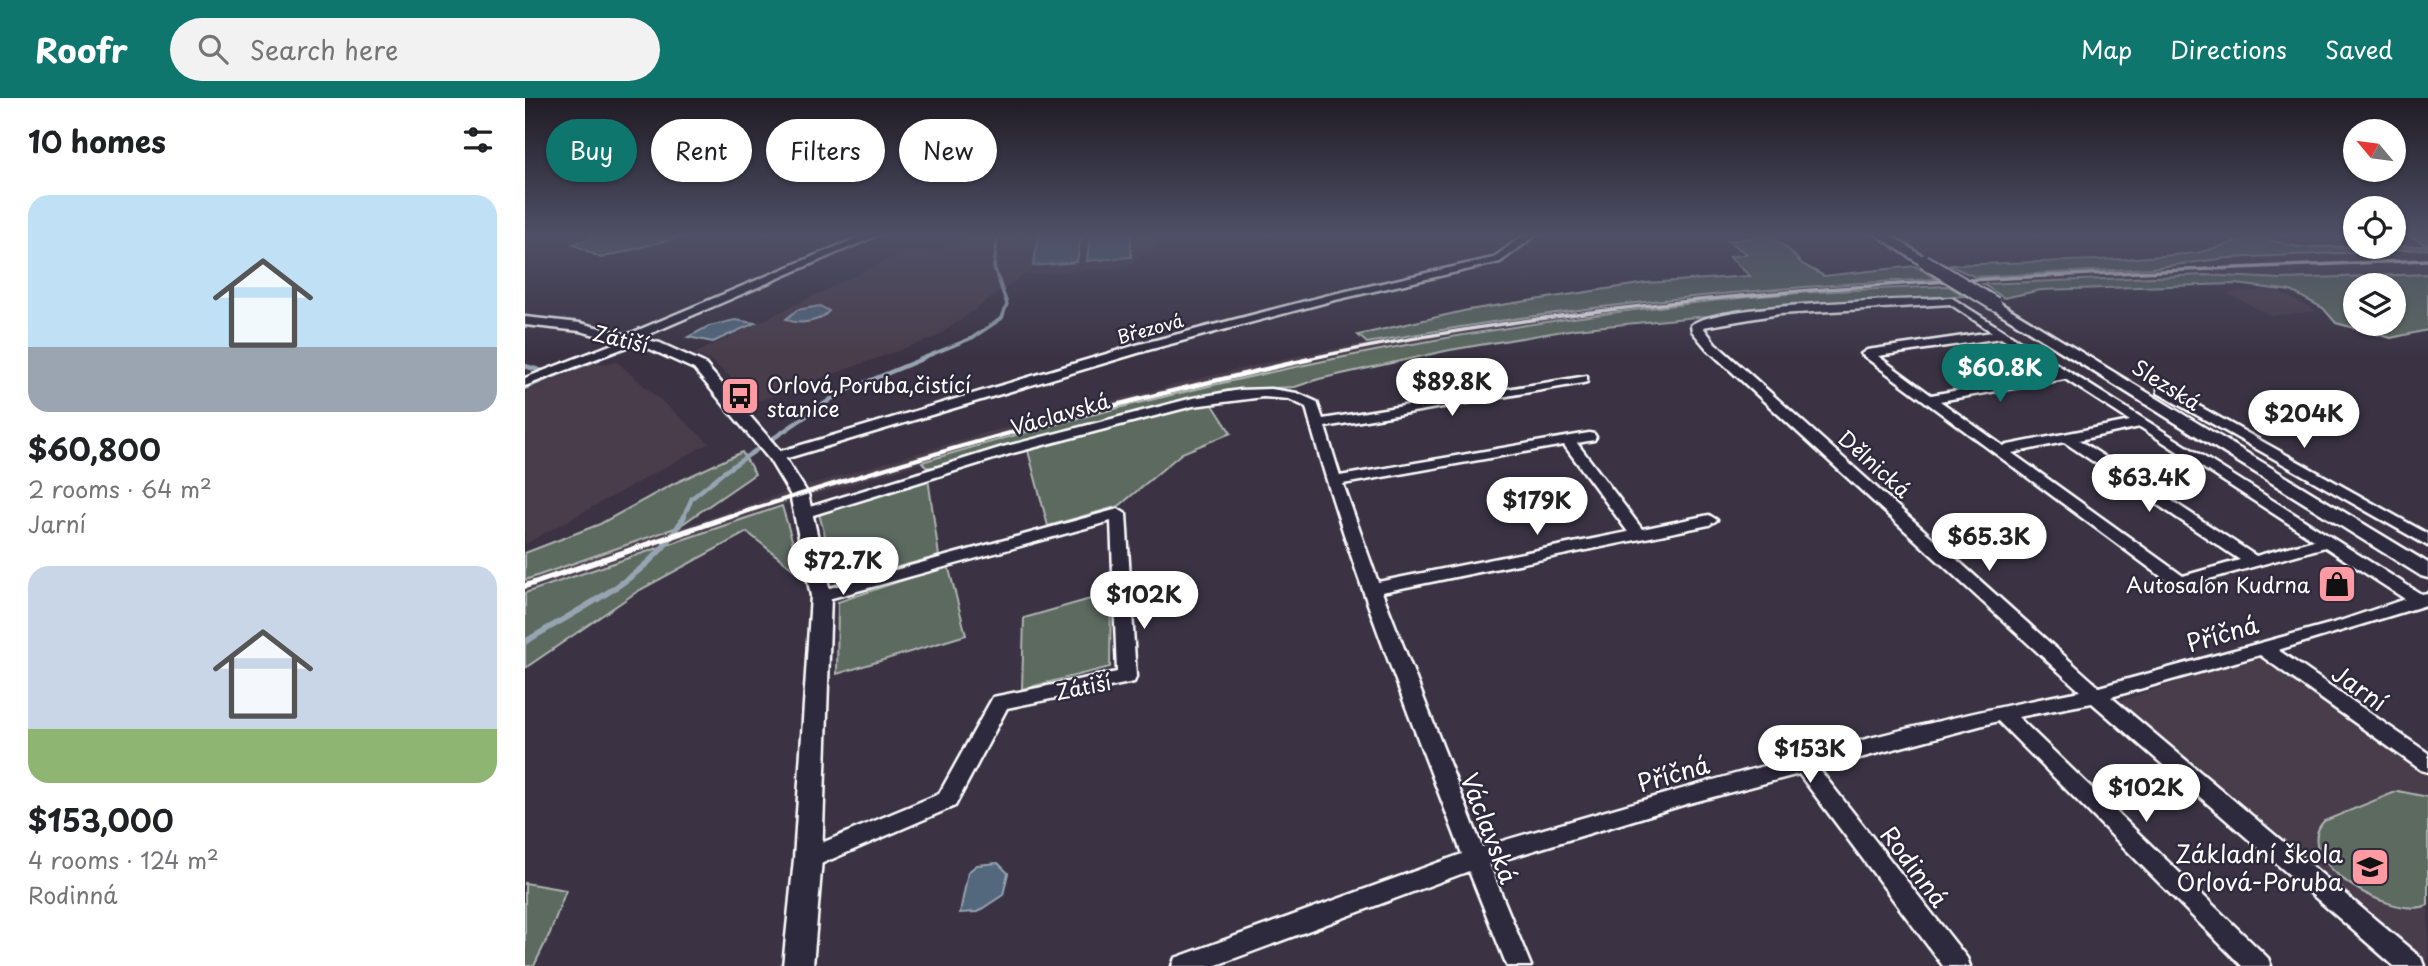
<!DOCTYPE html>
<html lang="en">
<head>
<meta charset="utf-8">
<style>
	:root { --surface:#fff; --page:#f2f2f2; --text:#202124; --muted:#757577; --accent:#0f766e }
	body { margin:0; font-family:"Playpen Sans",sans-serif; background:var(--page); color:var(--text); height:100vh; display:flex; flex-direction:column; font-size:26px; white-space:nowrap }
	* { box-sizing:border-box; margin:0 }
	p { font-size:23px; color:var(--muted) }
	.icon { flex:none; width:38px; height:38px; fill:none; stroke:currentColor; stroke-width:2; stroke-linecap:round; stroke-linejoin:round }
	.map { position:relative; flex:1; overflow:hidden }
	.side { display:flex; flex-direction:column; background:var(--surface); width:525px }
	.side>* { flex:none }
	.guide { position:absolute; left:21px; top:21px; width:665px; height:63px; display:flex; gap:14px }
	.needle { width:46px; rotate:299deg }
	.tools { position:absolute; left:1818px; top:21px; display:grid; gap:14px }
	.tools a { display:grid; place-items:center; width:63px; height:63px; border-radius:50%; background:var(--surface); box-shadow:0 2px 5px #0004; font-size:35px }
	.price { position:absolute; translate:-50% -60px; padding:0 16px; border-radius:24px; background:#fff; color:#222; font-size:23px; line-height:46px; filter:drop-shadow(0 2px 4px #0008) }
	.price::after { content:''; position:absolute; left:50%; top:42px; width:21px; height:16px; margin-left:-10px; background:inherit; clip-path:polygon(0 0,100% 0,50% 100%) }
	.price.selected { background:var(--accent); color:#fff }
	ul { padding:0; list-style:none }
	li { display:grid; align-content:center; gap:14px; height:371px; padding:0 28px }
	li span { display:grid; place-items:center; height:217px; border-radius:21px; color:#555 }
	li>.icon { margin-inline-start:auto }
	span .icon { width:126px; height:126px; fill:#fffc; stroke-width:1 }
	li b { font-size:30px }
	h2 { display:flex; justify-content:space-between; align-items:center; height:84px; padding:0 28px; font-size:30px }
	.tag { padding:0 24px; border-radius:32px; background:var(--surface); box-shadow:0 2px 5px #0004; font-size:24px; line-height:63px }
	.tag.selected { background:var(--accent); color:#fff }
	header { display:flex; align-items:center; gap:42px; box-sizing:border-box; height:98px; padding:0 35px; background:var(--accent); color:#fff }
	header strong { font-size:33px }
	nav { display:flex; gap:38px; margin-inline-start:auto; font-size:24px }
	.search { width:490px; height:63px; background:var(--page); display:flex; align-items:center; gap:18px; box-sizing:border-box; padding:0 24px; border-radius:38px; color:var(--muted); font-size:26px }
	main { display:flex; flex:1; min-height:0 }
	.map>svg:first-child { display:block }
</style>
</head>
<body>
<header>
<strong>Roofr</strong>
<div class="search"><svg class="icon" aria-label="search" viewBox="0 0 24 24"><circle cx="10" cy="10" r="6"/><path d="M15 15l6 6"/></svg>Search here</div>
<nav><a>Map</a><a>Directions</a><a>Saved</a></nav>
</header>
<main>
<section class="side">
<h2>10 homes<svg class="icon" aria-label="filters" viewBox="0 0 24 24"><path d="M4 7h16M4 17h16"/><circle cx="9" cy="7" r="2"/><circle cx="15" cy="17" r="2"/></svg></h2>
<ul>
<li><span style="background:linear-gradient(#bfe0f5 70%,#9aa5b1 0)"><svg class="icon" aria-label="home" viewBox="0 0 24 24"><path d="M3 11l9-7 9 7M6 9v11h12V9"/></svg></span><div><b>$60,800</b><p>2 rooms · 64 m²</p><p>Jarní</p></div></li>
<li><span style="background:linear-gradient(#c9d6e8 75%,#8fb573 0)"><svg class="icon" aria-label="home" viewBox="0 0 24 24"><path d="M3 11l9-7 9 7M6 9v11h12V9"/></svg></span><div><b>$153,000</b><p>4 rooms · 124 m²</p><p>Rodinná</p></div></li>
</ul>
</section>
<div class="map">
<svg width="1903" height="868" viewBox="0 0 1903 868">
	<rect width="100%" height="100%" fill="#3b3344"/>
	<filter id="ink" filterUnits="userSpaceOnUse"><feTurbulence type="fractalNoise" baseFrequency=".0143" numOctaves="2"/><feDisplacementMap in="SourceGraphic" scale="14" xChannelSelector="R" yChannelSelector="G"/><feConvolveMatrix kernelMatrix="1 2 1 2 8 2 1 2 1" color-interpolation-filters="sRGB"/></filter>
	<g filter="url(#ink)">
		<!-- built -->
		<g fill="#4a3d4c">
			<path d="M443 137H627L632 149 601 169 498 177 411 239 233 303 188 264 169 256 378 154 412 152Z"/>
			<path d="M1903 151V176L1757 181 1680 177 1292 194 975 230 912 240 689 286 459 346 283 399 0 495V482L8 479 271 391 453 337 684 278 766 259 906 233 1030 214 1192 195 1627 170 1702 160Z"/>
			<path d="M1749 191 1791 213 1747 218 1702 195Z"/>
			<path d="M92 264 184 345 0 446V294L62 267Z"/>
			<path d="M1733 557 1903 677V861L1899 863 1589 605Z"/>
		</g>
		<!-- green -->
		<g fill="#5c6a60" stroke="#aeb4b0" stroke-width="2" fill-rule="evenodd">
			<path d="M71 137H162L76 160 48 146Z"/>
			<path d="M1244 137 1263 151 1277 166 1299 178 1390 168 1411 181C1220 190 1031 210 842 245L833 237 943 212 1121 185 1225 178 1204 159 1222 156 1203 143Z"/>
			<path d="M1883 137H1903V151L1702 160 1627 170 1450 179 1424 167 1599 161 1672 155 1717 142 1738 140 1773 149 1903 148Z"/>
			<path d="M1903 176V232L1866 240 1811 225 1798 210 1766 193 1711 186 1516 192 1479 200 1458 186 1680 177 1757 181ZM1830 187H1869V226H1830Z"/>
			<path d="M1423 188 1440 198 1283 208 1050 231 925 252 794 281 770 289 703 292 563 326 413 370 401 369 397 364C658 286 924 230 1196 202 1271 194 1347 191 1423 188Z"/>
			<path d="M684 301 706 335 657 355 594 408 523 428 502 349Z"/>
			<path d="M217 354 230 376 153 429 0 482V455L75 426 148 386Z"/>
			<path d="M403 380 414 458 313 485 294 416Z"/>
			<path d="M257 408 278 479 222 434 113 493 0 570V495Z"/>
			<path d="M423 467 441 537 312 576 313 504Z"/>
			<path d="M586 495 585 569 497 591 499 520Z"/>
			<path d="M1873 693 1903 699V807C1867 823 1763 762 1799 723Z"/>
			<path d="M0 785 41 792 25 835 9 868H0Z"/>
		</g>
		<!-- water -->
		<g fill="#52677d" stroke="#97a4b1" stroke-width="2">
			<path d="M514 137H556L552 164 508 168Z"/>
			<path d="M565 137H606V159L562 163Z"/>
			<path d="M295 208 304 213C295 224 273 228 261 221L272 212Z"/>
			<path d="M210 222 230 225 188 244 163 239 184 228Z"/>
			<path d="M473 765 483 775 478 797 452 814 435 815 443 774 452 767Z"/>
		</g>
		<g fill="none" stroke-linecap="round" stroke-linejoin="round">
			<!-- stream-far2 -->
			<g stroke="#97a4b1" stroke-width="3.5">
				<path d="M69 262 91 254"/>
				<path d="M393 262 447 240 477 220 482 206 469 169 472 142 478 137"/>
			</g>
			<!-- stream-far1 -->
			<g stroke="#97a4b1" stroke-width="4.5">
				<path d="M0 268 31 277 0 290"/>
				<path d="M31 277 74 261"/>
				<path d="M158 420 167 400 199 374 315 295 397 261"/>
			</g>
			<!-- stream -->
			<path stroke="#97a4b1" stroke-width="6" d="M0 544C53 511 131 477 159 418"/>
			<!-- minor casing -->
			<g stroke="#fff" stroke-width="5">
				<g id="minor">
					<path d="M339 137H353L113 241 112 245 0 288V280L98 242 99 238Z"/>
					<path d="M999 137H1011L975 164 806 203 623 252 256 362H246L244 359 246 356 615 246 804 197 968 160Z"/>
					<path d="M1427 200 1896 496 1903 495 1901 507 1753 552 1903 655V674L1896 672 1735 557 1586 599 1896 860 1899 868H1869L1567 605 1493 619 1743 860 1746 868H1717L1473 623 1294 671 1442 860 1445 868H1418L1274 676 1161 706 964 766 1006 868H982L944 773 689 868H647L650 860 937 756C881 608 821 461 781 309L764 301 738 299 668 308 488 355 285 418H275L272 415 275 412 478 349 668 300 715 292 746 291 772 295 792 304 798 321 1062 278V284L1058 285 800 329 815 378 1064 335 1069 336 1071 339 1069 342 1052 345 1117 431 1184 417 1192 422 1184 427 857 494 957 749C1153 692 1354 631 1555 593L1182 251 1167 233 1166 227C1195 205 1381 202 1427 200ZM1425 206 1467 234 1342 252 1336 256 1649 488 1655 489 1800 449 1880 501 1812 524 1574 589 1190 245 1178 229 1254 216ZM1476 240 1531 275 1406 297 1353 258ZM1540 281 1605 323 1478 348 1415 303ZM1615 329 1789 442 1731 458 1554 342ZM1539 344 1715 462 1658 478 1487 355ZM1039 347 1103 434 853 484 818 386Z"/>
					<path d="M1638 288 1903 436V448L1633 295V289Z"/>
					<path d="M593 411 601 416 611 579 609 584 482 610 430 708 291 768 283 770 275 768 272 761 275 754 414 696 468 599 592 574 586 423 296 503 290 502 287 498 290 494Z"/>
				</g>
			</g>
			<!-- tertiary casing -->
			<g stroke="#fff" stroke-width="5">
				<g id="tertiary">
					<path d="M1352 137H1366L1405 163 1399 167 1395 166Z"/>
					<path d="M1470 202 1903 465V480L1896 478 1465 209V203Z"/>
					<path d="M0 219 55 225 135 245 179 265 257 355 283 396 306 498 297 761 288 868H258L269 761 286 498 265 396 244 361 169 271 125 251 55 233 0 227Z"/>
				</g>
			</g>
			<!-- minor -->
			<use href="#minor" fill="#2f2a3d" fill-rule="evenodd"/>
			<!-- tertiary -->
			<use href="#tertiary" fill="#2f2a3d" fill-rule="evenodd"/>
			<!-- rail-far2 -->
			<path stroke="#fff" stroke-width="3.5" d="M778 262C1148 182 1527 179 1903 162"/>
			<!-- rail-far1 -->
			<path stroke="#fff" stroke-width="4.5" d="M201 420C394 357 588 304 786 261"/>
			<!-- rail -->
			<path stroke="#fff" stroke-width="6" d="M0 488 206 418"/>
			<!-- tertiary-bridge casing -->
			<g stroke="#fff" stroke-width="17" stroke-linecap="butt">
				<path id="tertiary-bridge" d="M1399 163 1470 206"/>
			</g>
			<!-- tertiary-bridge -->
			<use href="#tertiary-bridge" stroke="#2f2a3d" stroke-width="13"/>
		</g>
	</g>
	<!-- sky -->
	<linearGradient id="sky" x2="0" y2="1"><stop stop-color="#201c25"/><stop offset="0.53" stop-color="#4f5067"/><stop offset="1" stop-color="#4f5067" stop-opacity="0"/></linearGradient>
	<rect width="1903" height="259" fill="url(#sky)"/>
	<!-- icons -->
	<defs>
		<g id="bus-square" transform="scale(2.0125)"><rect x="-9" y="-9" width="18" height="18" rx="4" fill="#ff9aa2" stroke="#2f2a3d"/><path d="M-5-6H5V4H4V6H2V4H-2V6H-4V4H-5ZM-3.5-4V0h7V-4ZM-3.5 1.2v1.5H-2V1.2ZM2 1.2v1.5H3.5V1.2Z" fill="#111"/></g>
		<g id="shop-square" transform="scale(2.0125)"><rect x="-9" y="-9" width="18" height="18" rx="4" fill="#ff9aa2" stroke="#2f2a3d"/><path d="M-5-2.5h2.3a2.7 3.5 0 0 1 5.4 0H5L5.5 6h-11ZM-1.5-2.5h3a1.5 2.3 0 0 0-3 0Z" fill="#111"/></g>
		<g id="school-square" transform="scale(2.0125)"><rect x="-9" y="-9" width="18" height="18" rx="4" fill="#ff9aa2" stroke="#2f2a3d"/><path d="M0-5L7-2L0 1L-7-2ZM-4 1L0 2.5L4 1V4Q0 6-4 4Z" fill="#111"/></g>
	</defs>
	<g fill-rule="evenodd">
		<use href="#bus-square" x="215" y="298"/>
		<use href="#shop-square" x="1812" y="486"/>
		<use href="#school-square" x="1845" y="769"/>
	</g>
	<g text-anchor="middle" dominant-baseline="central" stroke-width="5" stroke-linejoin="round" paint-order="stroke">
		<!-- far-street labels -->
		<g font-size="18" fill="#fff" stroke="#2f2a3d">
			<text transform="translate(625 230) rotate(-15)">Březová</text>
		</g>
		<!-- street labels -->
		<g font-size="21" fill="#fff" stroke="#2f2a3d">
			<text transform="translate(96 240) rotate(14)">Zátiší</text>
			<text transform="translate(1642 286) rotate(32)">Slezská</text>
			<text transform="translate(535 315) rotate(-16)">Václavská</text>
			<text transform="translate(1350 365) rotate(42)">Dělnická</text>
			<text transform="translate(558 588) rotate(-11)">Zátiší</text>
		</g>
		<!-- poi labels -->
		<g font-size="21" fill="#fff" stroke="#2f2a3d" text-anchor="start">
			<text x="242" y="286">Orlová,Poruba,čistící<tspan x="242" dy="24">stanice</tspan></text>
			<text x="1785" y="486" text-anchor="end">Autosalon Kudrna</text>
		</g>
		<!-- near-street labels -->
		<g font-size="24" fill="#fff" stroke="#2f2a3d">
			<text transform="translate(1697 535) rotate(-16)">Příčná</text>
			<text transform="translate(1835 589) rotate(35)">Jarní</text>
			<text transform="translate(1148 675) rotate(-16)">Příčná</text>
			<text transform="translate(965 730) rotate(69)">Václavská</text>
			<text transform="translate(1390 768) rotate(53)">Rodinná</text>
		</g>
		<!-- near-poi labels -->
		<g font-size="24" fill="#fff" stroke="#2f2a3d" text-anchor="end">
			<text x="1818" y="755">Základní škola<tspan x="1818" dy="28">Orlová-Poruba</tspan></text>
		</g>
	</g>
</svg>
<div class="tools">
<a><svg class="needle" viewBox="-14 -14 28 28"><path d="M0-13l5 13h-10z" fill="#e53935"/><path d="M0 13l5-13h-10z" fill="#757577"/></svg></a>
<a><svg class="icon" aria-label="locate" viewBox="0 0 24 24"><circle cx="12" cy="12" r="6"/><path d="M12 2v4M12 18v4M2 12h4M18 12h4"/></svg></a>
<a><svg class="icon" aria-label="layers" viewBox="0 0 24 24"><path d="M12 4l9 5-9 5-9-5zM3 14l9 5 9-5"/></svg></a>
</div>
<b class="price selected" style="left:1475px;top:306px">$60.8K</b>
<b class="price" style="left:927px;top:320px">$89.8K</b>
<b class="price" style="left:1779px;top:352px">$204K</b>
<b class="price" style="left:1624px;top:416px">$63.4K</b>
<b class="price" style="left:1012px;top:439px">$179K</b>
<b class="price" style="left:1464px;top:475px">$65.3K</b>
<b class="price" style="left:318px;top:499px">$72.7K</b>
<b class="price" style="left:619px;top:533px">$102K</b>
<b class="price" style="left:1285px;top:687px">$153K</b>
<b class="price" style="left:1621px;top:726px">$102K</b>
<div class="guide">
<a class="tag selected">Buy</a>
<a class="tag">Rent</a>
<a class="tag">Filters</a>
<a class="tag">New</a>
</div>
</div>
</main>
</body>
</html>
